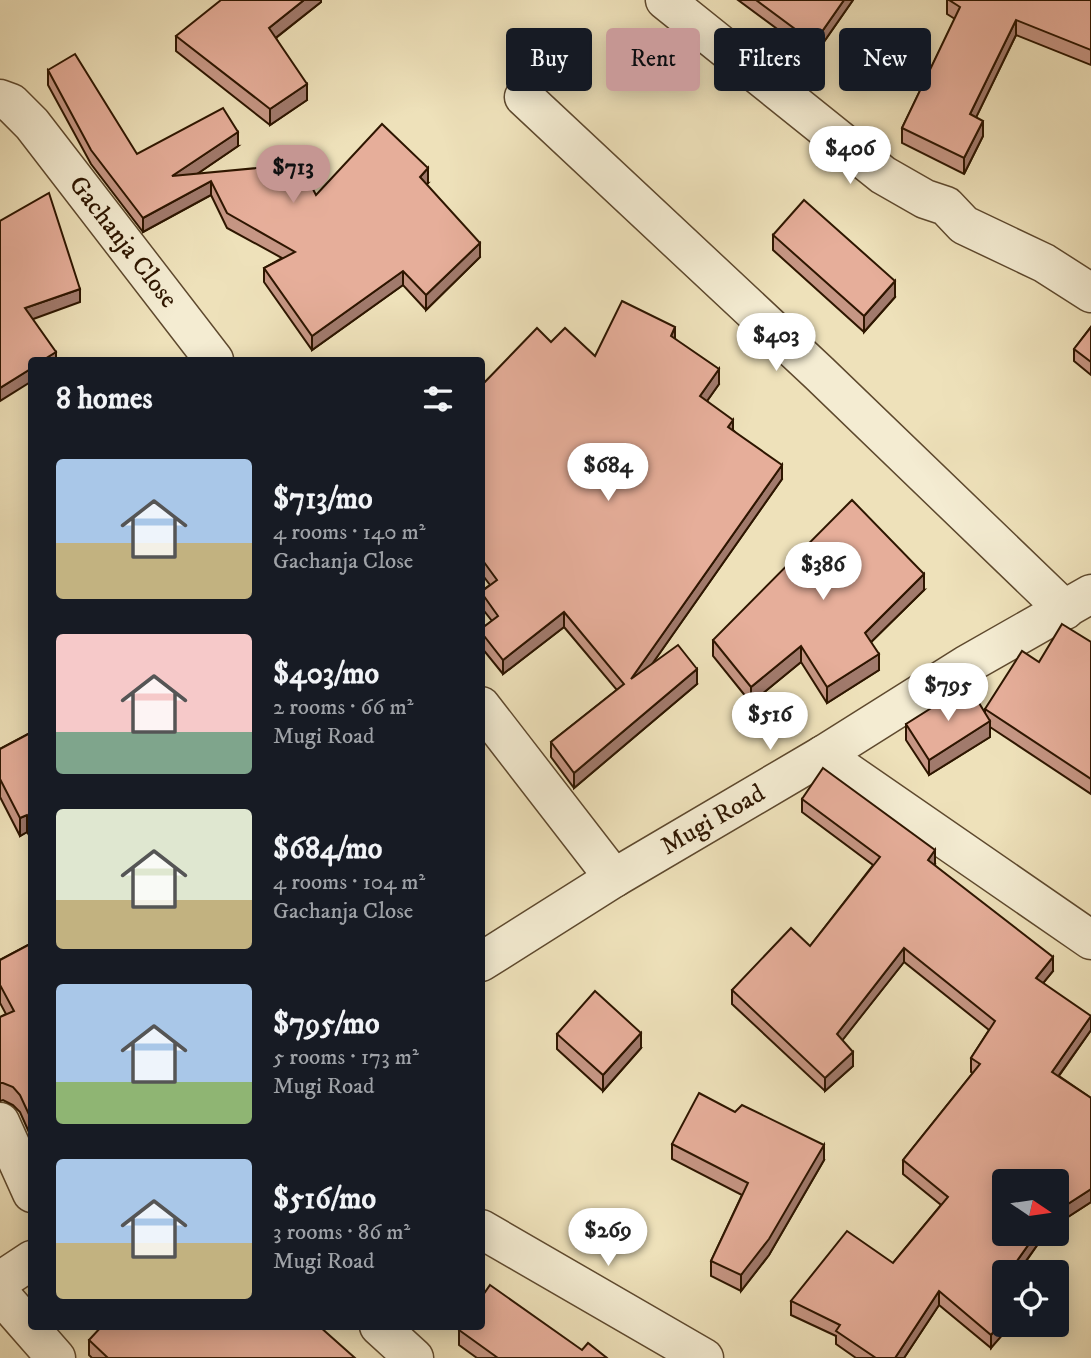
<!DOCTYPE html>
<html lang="en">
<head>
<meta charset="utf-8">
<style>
	:root { --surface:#171b24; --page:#20242c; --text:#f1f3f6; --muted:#9ea1a6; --accent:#c59692 }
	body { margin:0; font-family:"IM FELL DW Pica",serif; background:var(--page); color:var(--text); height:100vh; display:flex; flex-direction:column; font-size:26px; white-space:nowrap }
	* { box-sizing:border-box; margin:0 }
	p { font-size:23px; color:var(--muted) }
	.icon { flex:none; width:38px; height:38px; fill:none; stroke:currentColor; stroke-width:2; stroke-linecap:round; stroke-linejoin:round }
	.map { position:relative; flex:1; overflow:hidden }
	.details { position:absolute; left:28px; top:357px; width:457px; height:973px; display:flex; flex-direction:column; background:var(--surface); border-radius:7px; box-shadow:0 4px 18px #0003 }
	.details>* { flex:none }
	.hud { position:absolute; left:506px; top:28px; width:480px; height:63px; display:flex; gap:14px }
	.needle { width:46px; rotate:103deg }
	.tools { position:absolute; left:992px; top:1169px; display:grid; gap:14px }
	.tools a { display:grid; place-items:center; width:77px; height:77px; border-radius:7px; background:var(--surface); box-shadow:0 4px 18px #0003; font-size:35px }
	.price { position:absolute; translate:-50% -60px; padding:0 16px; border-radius:24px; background:#fff; color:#222; font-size:23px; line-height:46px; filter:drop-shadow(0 2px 4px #0008) }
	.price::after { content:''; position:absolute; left:50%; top:42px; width:21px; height:16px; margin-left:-10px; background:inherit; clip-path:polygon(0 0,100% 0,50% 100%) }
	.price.selected { background:var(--accent); color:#111 }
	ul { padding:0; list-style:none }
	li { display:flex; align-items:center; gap:21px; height:175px; padding:0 28px }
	li span { display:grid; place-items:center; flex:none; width:196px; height:140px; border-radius:7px; color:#555 }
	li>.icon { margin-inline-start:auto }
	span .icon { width:84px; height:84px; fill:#fffc; stroke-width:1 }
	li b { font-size:30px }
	h2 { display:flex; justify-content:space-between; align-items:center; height:84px; padding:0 28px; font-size:30px }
	.pill { padding:0 24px; border-radius:7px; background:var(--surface); box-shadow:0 4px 18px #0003; font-size:24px; line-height:63px }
	.pill.selected { background:var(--accent); color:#111 }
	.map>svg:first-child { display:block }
</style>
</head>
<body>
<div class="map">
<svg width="1091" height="1358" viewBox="0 0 1091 1358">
	<rect width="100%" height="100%" fill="#eee1ba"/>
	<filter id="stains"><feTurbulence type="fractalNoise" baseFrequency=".00286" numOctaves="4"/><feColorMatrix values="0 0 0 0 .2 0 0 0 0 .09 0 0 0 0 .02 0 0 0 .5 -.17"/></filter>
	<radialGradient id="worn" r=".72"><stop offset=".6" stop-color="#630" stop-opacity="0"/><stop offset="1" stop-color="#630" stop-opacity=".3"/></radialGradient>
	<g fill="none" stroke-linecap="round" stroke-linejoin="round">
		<!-- minor casing -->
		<g stroke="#5e492e" stroke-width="41">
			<g id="minor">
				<path d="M665 0 883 175 925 199 946 206 964 225 1044 263 1091 293"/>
				<path d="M524 97 819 373 1065 610"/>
				<path d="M0 99 11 103 32 124 214 360"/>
				<path d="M481 706 614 878"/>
				<path d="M823 755 1091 940"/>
				<path d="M481 962 614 878 823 755 966 665 1091 594"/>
				<path d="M0 1122 32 1193"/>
				<path d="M481 1229 704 1358"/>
				<path d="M0 1281 32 1260"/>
				<path d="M0 1294 56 1358"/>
				<path d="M379 1326 414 1358"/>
			</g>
		</g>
		<!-- minor -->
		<use href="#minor" stroke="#f4ecd2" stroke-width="38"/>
	</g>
	<!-- wall -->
	<g fill="#c69684" stroke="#2e1600" stroke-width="2">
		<path d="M321 0V2L276 38 307 100 270 125 176 51V36Z"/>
		<path d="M738 0H853L814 56Z"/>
		<path d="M947 0H1091V65L1016 35 976 117 983 136 964 174 902 143V128L955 19 947 14Z"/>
		<path d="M48 70 137 154 238 146 197 174 316 195 428 183 426 185 480 257 426 310 403 285 312 350 264 282V268L282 258 227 228 211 195 143 232 91 164 48 85Z"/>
		<path d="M773 235 895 297 864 332 773 250Z"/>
		<path d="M1091 327V375L1074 361V349Z"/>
		<path d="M675 339 719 384 707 401 733 430 782 479 652 664 697 684 574 788 551 757V742L617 690 564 627 503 674 481 647V629L492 621 481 607V591L490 585 481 573V386L551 342 595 356Z"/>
		<path d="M924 590 871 642 879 670 827 703 801 662 751 703 713 656V640Z"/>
		<path d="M1091 642V794L990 727V737L929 775 906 740V724L985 712V709L1039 662Z"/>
		<path d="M32 732V840L27 832 20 836 0 797V749Z"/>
		<path d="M802 799 935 864 934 865 1053 971 1043 983 1091 1030 1059 1076 1091 1098V1202L1057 1224 1004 1234H1045L1020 1270 991 1348 939 1305 904 1358H856L836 1344V1336L791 1315V1301L893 1263 941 1205 903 1174V1160L973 1073 971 1072V1058L989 1030 904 962 842 1040 853 1066 825 1091 732 1004V990L810 946 873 865 802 812Z"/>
		<path d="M32 943V1139L20 1112 13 1105 3 1100 0 1101V1017L6 1014 0 1003V960Z"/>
		<path d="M557 1034 641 1048 603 1091 557 1049Z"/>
		<path d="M672 1144 824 1160 769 1255 741 1291 711 1276V1261L742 1195 672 1159Z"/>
		<path d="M459 1330 582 1350 607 1358H477L459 1345Z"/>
		<path d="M89 1340 355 1358H92L89 1355Z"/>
	</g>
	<!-- shaded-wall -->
	<g fill="#a17a6c" stroke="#2e1600" stroke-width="2">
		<path d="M304 0H321V2L269 43V28Z"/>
		<path d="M844 0H853L814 56V43Z"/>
		<path d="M1016 20V35L970 130V114Z"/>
		<path d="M307 84V100L270 125V109Z"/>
		<path d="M983 121V136L964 174V158Z"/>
		<path d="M238 132V146L172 191V176Z"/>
		<path d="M428 168V183L420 192V177Z"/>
		<path d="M211 181V195L143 232V218Z"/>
		<path d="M480 243V257L426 310V295Z"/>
		<path d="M403 271V285L312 350V336Z"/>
		<path d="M895 281V297L864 332V316Z"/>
		<path d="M80 289V302L25 322V308Z"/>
		<path d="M675 327V342L671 336Z"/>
		<path d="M56 352V360H43Z"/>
		<path d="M32 368V381L0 401V388Z"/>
		<path d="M719 369V384L700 411V396Z"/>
		<path d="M733 420V435L728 427Z"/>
		<path d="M782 465V479L631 694V679Z"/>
		<path d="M924 574V590L865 648V633Z"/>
		<path d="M564 612V627L503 674V660Z"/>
		<path d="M801 646V662L751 703V687Z"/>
		<path d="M879 654V670L827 703V687Z"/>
		<path d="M697 669V684L574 788V773Z"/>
		<path d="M990 721V737L929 775V760Z"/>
		<path d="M27 815V832L20 836V818Z"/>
		<path d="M935 850V864L928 874V860Z"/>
		<path d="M904 948V962L837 1047V1034Z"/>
		<path d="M1053 957V971L1036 992V978Z"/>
		<path d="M1091 1016V1030L1052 1085V1072Z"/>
		<path d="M641 1033V1048L603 1091V1075Z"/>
		<path d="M853 1052V1066L825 1091V1078Z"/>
		<path d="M824 1145V1160L769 1255 741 1291V1275Z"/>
		<path d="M1091 1189V1202L1057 1224V1211Z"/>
		<path d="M1036 1234H1045L1018 1272 1014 1265Z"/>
		<path d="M939 1291V1305L904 1358H895Z"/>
		<path d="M1004 1319V1325H1011L991 1348V1335Z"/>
	</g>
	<!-- building -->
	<g fill="#e6ae9a" stroke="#2e1600" stroke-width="2">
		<path d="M221 0H304L269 28 307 84 270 109 176 36Z"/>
		<path d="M756 0H844L814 43Z"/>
		<path d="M949 0H1091V50L1016 20 970 114 983 121 964 158 902 128 960 7Z"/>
		<path d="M75 54 137 154 223 108 238 132 172 176 300 164 316 195 382 124 428 168 420 177 480 243 426 295 403 271 312 336 264 268 295 252 227 213 211 181 143 218 91 150 48 70Z"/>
		<path d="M49 193 80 289 25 308 56 352 43 360H32V368L0 388V221Z"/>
		<path d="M804 200 895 281 864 316 773 235Z"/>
		<path d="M622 301 675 327 671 336 719 369 700 396 733 420 728 427 782 465 631 679 678 645 697 669 574 773 551 742 624 684 564 612 503 660 481 632V629L498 616 481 592 497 580 481 558V386L537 328 551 342 565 328 595 356Z"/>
		<path d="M1091 327V362L1074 349Z"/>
		<path d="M852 500 924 574 865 633 879 654 827 687 801 646 751 687 713 640Z"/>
		<path d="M1062 624 1091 642V779L985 709 1022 651 1039 662Z"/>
		<path d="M968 685 990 721 929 760 906 724Z"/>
		<path d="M32 732V822L27 815 20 818 0 779V749Z"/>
		<path d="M823 768 935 850 928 860 1053 957 1036 978 1091 1016 1052 1072 1091 1098V1189L1057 1211V1181H1004V1234H1036L1014 1265 1023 1272H1004V1319L991 1335 939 1291 895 1358H876L836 1331 840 1325 791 1301 847 1231 893 1263 948 1197 903 1160 980 1064 971 1058 995 1021 904 948 837 1034 853 1052 825 1078 732 990 791 928 810 946 880 857 802 799Z"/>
		<path d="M32 943V1121L20 1095 13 1087 3 1083H0V1017L14 1011 0 985V960Z"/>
		<path d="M595 991 641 1033 603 1075 557 1034Z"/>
		<path d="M699 1093 735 1112 742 1105 824 1145 769 1239 741 1275 711 1261 748 1183 672 1144Z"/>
		<path d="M490 1285 582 1350 588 1343 607 1358H498L459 1330 461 1326H481V1298Z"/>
		<path d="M102 1326H319L355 1358H108L89 1340Z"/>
	</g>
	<g text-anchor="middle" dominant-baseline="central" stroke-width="5" stroke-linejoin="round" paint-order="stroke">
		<!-- street labels -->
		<g font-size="26" fill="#2e1600" stroke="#f4ecd2">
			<text transform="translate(123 242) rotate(52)">Gachanja Close</text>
			<text transform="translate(713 820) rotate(-30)">Mugi Road</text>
		</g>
	</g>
	<rect width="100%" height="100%" filter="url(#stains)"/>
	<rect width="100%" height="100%" fill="url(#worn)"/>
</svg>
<div class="tools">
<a><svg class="needle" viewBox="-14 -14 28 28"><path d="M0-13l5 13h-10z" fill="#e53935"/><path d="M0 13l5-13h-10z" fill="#9ea1a6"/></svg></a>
<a><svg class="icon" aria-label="locate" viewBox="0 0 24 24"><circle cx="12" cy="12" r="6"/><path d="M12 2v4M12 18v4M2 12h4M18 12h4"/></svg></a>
</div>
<b class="price" style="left:850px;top:186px">$406</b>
<b class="price selected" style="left:293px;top:205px">$713</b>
<b class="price" style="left:776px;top:373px">$403</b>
<b class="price" style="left:608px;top:503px">$684</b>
<b class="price" style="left:823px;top:602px">$386</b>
<b class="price" style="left:948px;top:723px">$795</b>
<b class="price" style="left:770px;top:752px">$516</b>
<b class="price" style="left:608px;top:1268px">$269</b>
<div class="hud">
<a class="pill">Buy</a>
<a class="pill selected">Rent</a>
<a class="pill">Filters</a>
<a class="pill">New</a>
</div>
<section class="details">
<h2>8 homes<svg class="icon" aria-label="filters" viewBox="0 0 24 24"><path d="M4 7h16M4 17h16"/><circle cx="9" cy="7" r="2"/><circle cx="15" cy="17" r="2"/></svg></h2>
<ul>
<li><span style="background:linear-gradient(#a9c7e8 60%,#c2b280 0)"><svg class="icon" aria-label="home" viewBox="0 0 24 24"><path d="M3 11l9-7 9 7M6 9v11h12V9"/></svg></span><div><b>$713/mo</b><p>4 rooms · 140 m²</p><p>Gachanja Close</p></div></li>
<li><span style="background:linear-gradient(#f6c9c9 70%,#7fa58c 0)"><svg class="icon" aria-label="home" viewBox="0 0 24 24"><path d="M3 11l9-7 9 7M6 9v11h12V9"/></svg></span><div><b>$403/mo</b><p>2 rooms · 66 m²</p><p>Mugi Road</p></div></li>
<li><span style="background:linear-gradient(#dfe7d0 65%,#c2b280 0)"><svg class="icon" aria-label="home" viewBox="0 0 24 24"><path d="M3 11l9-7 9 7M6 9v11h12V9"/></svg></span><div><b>$684/mo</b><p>4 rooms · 104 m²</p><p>Gachanja Close</p></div></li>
<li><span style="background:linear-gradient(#a9c7e8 70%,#8fb573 0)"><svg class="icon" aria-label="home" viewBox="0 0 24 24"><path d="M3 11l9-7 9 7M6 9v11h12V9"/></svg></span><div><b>$795/mo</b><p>5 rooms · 173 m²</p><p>Mugi Road</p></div></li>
<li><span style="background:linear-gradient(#a9c7e8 60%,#c2b280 0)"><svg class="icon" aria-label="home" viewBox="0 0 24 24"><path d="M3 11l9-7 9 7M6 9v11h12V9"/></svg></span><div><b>$516/mo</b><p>3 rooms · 86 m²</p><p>Mugi Road</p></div></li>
</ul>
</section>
</div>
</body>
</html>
